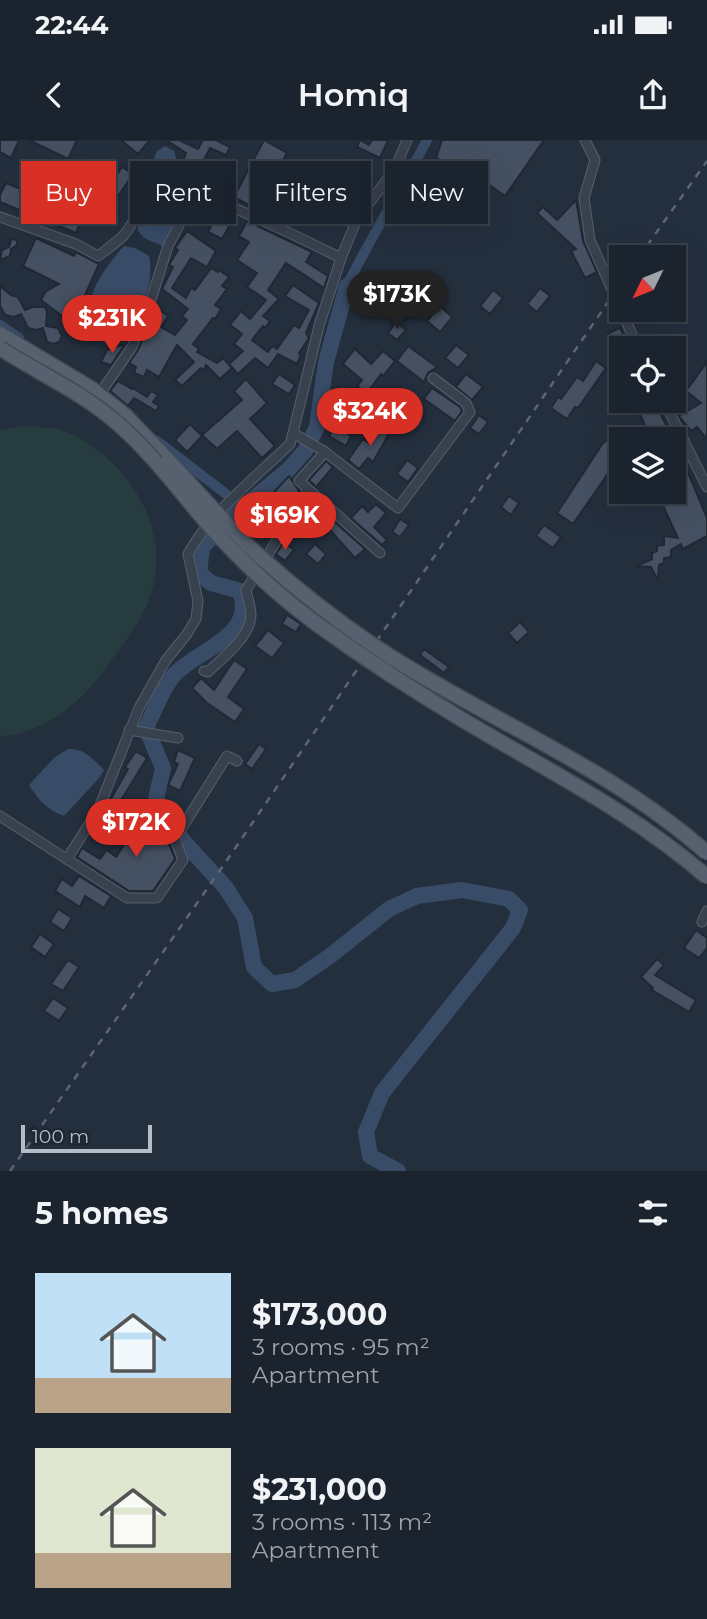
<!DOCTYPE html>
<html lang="en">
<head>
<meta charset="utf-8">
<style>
	:root { --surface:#1b232e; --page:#282f3a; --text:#f1f3f6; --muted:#a0a4aa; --line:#39404a; --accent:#d93025 }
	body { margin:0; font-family:Montserrat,sans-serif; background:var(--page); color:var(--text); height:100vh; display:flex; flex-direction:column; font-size:26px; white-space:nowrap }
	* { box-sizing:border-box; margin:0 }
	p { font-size:23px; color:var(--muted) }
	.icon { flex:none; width:38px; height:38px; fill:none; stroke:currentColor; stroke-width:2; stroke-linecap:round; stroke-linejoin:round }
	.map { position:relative; height:1031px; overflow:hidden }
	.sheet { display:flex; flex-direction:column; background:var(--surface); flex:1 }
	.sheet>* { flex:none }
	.hud { position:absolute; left:21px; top:21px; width:665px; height:63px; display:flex; gap:14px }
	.needle { width:46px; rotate:227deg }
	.tools { position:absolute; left:609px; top:105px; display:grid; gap:14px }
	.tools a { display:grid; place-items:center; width:77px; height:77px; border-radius:0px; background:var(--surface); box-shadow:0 7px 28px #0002,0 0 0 2px var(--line); font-size:35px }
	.scale { position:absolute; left:21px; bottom:18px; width:131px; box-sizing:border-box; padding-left:7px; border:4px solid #b4bcc9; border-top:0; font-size:19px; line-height:24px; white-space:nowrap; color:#b4bcc9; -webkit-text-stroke:5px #1d2633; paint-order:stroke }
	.price { position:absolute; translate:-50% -60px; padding:0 16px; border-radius:24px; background:var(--accent); color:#fff; font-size:23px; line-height:46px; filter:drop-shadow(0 2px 4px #0008) }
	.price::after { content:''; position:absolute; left:50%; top:42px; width:21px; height:16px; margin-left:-10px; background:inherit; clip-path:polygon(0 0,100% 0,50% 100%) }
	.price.current { background:#222; color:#fff }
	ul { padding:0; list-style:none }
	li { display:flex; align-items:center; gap:21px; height:175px; padding:0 35px }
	li span { display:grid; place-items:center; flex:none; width:196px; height:140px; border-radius:0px; color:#555 }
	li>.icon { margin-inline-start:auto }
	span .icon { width:84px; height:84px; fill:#fffc; stroke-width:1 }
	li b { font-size:30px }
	h2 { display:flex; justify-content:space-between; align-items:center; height:84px; padding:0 35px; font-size:30px }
	.pill { padding:0 24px; border-radius:0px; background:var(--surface); box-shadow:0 7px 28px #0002,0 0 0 2px var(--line); font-size:24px; line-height:63px }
	.pill.current { background:var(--accent); color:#fff }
	.status { display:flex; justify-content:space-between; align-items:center; height:49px; padding:0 35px; background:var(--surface); direction:ltr }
	.status svg { height:19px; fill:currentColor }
	header { display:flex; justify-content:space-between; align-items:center; height:91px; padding:0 35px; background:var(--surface); font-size:32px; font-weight:600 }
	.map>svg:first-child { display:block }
</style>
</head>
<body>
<div class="status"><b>22:44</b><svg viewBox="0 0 49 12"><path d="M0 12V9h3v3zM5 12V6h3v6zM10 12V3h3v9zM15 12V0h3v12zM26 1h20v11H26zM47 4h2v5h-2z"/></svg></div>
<header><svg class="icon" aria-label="back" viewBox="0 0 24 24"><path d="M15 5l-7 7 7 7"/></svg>Homiq<svg class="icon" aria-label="share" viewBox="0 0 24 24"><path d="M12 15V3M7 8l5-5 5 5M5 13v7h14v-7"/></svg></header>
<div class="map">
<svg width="707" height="1031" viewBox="0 0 707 1031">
	<rect width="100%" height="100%" fill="#242f3e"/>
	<!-- green -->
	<path fill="#263c3f" d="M18 286C35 287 55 286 71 294 131 323 173 391 150 457 142 481 125 501 111 521 82 561 51 591 0 597V290Z"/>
	<!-- water -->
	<g fill="#394c67">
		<path d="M165 6 174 11 177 22 172 34 167 37 152 23 157 11Z"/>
		<path d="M157 60 174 63 184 68 163 106 144 98 138 91C137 78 146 66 157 60Z"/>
		<path d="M124 106 135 108 149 116C155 144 142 172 124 193L109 195 94 179 88 167C94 143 108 124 124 106Z"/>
		<path d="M68 609C84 608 93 619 104 630L100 637 64 676C48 671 38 659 29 645L54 618Z"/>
	</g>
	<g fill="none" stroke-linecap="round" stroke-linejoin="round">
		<!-- canal -->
		<g stroke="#394c67" stroke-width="10">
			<path d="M347 146C371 96 401 50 427 0"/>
			<path d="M0 185 19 198"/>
			<path d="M157 301 243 367"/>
		</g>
		<!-- river -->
		<path stroke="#394c67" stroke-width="16" d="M347 146 326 222 317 287 305 311 287 331 243 367 202 407 199 433 211 443 240 451C257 496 199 509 175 534 164 545 153 573 146 588L163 628 156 659 184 702 226 748 245 778 254 827 272 844 295 840 330 816 389 769 417 756 462 750 509 759 520 770 513 788 382 953 366 992 370 1016 398 1031"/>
	</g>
	<!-- building -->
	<g fill="#455162" stroke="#1f2835" stroke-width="2">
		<path d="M0 0H19L11 18 0 12Z"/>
		<path d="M29 0H77L68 19Z"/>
		<path d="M121 0H150L138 14Z"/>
		<path d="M166 0H179L198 9 203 0H216L230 7 226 15 210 8 197 34 200 35 194 46 186 42 192 28 182 24 186 13Z"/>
		<path d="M264 0 287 13 277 31 284 34 275 51 268 47 256 69 234 57Z"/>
		<path d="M360 0 369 5 372 0H388L380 18 357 7Z"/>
		<path d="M442 0H544L505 56 484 41 436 18Z"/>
		<path d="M335 20 359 38 355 44 366 50 356 68 346 63 340 72 320 60 330 44 321 35Z"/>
		<path d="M122 27 133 34 102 80 92 73Z"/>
		<path d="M450 41 478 58 469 73 440 56Z"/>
		<path d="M6 43 83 74 76 93 0 62V55Z"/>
		<path d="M418 53 439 65 432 76 412 65Z"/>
		<path d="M576 60 583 101 597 132 585 138 571 111 576 109 537 73 543 67 557 80Z"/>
		<path d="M220 70 234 77 222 99 208 92Z"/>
		<path d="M247 81 312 112 306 122 328 136 324 148 286 123 268 150 279 159 263 176 270 181 265 188 263 186 252 200 268 212 272 206 277 209 294 185 299 188 309 170 285 156 293 145 319 163 306 193 309 198 299 213 301 214 297 224 278 214 268 228 255 218 238 234 229 224 243 211 234 204 242 194 230 185 241 171 250 179 266 160 247 147 257 133 237 120 249 102 239 96Z"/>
		<path d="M187 91 216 111 207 127 191 118 172 148 186 158 191 148 195 150 211 128 218 132 219 130 229 137 222 146 227 149 215 165 221 169 215 179 213 178 193 204 199 209 197 212 217 223 223 218 232 228 220 239 206 225 204 230 201 228 182 246 175 240 194 222 177 205 159 237 147 230 144 237 134 233 136 227 129 223 138 210 150 181 154 183 161 171 168 176 161 187 175 195 187 180 182 176 188 169 162 149 173 127 169 125 178 110 175 108Z"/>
		<path d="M36 98 74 116 76 112 99 124 81 164 75 169 78 172 70 182 41 160 46 151 59 144 23 126Z"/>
		<path d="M11 99 17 100V105L11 109 10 116 0 120 2 110 9 107Z"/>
		<path d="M0 146 11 155 18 157 25 170 33 167H45L47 172 46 186 58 188 62 196 59 202 53 204 47 202 43 188 37 190 28 188 21 174 14 177 5 175 0 166Z"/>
		<path d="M540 148 550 156 537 172 527 164Z"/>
		<path d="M493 150 503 158 490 174 480 166Z"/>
		<path d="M440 166 452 177 440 192 427 181Z"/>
		<path d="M396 182 406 190 397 200 388 193Z"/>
		<path d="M620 188 630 208H621V224L607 194Z"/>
		<path d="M125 204 111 225 101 222 107 210Z"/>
		<path d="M456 205 469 215 458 228 445 218Z"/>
		<path d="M408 206 437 227 428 233 424 242 397 221Z"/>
		<path d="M355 209 371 224 383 211 395 221 383 236 381 234 367 253 357 246 362 240 343 224Z"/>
		<path d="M596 221 606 228 578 268 575 267 567 279 551 268 558 257 561 259 577 237 583 241Z"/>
		<path d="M707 222V299L697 287 691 291 679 276 701 263 686 251Z"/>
		<path d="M279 234 295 245 289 254 272 244Z"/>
		<path d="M466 234 483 247 472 260 456 247Z"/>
		<path d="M246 239 267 263 250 279 275 306 262 318 237 291 217 309 202 295 242 260 234 251Z"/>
		<path d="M118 241 132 249 133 248 147 257 151 251 158 255 153 262 159 266 156 271 134 258 128 266 110 251Z"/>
		<path d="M432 248 460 267 462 271 455 281 424 259Z"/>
		<path d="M362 258 369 262 358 283 350 279Z"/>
		<path d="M651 264 653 269 656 266 674 299 707 378V396L683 409 681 404 671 410V417L664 418V423L659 425 658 440 651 427 636 426 652 419V413L657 411V406L664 405V396L678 398 664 368 662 352H674V299H648L643 280 639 274Z"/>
		<path d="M479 275 488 282 479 294 470 288Z"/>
		<path d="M190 284 202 296 187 312 175 300Z"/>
		<path d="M381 284 391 290 373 322 368 318 359 329 348 320 363 299 370 304Z"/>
		<path d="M335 286 351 296 346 306 329 296Z"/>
		<path d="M625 286 636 294 632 299H621V315L573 384 557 373 603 303Z"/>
		<path d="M407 320 418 328 408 342 397 334Z"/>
		<path d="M326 321 333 327 316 347 309 340Z"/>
		<path d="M289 336 299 351 286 368 288 369 276 388 263 376 271 368 267 366 275 356 272 354Z"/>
		<path d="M509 356 519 363 511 375 501 367Z"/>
		<path d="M376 364 386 373 374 387 387 400 382 405 351 378 362 366 368 372Z"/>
		<path d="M319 368 365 409 355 418 330 390 328 393 310 380Z"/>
		<path d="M400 379 409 385 400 397 392 392Z"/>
		<path d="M544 385 561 397 553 408 536 396Z"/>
		<path d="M284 402 294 410 285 421 276 414Z"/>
		<path d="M315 404 326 414 318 424 306 414Z"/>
		<path d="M287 475 301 484 296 492 282 484Z"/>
		<path d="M520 482 529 492 517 503 508 493Z"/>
		<path d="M268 490 284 503 272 518 255 506Z"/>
		<path d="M424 509 449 527 444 533 420 515Z"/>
		<path d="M234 520 247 529 228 557 244 569 235 582 207 563 192 548 201 538 214 550Z"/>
		<path d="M259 604 266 609 252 629 245 624Z"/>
		<path d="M178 610 195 618 180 651 168 645 178 624 174 622Z"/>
		<path d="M136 611 147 618 115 670 121 673 102 703 90 695 128 629 125 627Z"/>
		<path d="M146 671 169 704 175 719 153 751H129L77 717 82 708 100 719 107 710 116 717Z"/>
		<path d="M79 736 111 756 104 768 85 756 80 767 55 751 62 739 72 746Z"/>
		<path d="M58 769 72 778 64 791 50 782Z"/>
		<path d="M696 790 707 798V808L699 818 684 808Z"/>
		<path d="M40 794 54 804 45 817 31 807Z"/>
		<path d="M657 819 664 825 655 835 696 860 689 872 652 850 653 848 641 837Z"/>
		<path d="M68 820 79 827 63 851 51 844Z"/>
		<path d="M53 858 68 868 59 881 44 871Z"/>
	</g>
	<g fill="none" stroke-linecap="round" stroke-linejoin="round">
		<!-- street casing -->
		<g stroke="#565f6c" stroke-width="11">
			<g id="street">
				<path d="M407 0 395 29 357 79 341 118 319 186 293 293 325 312 398 368 470 272 466 263 433 238"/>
				<path d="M585 0 595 20 584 58 590 100 638 208"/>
				<path d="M0 77 76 104 98 116C107 109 116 103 124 95 137 80 140 59 160 49 183 38 314 105 341 118"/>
				<path d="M103 249 132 207 149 166 168 106 195 55"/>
				<path d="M664 261 707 347"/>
				<path d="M325 312 299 341 380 413"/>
				<path d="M204 531 208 532 211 529C224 517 245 500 250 482 253 472 248 460 246 450L308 350"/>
				<path d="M129 590 178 598"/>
				<path d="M0 676 127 758H157L183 720 175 699 227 616 237 621"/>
				<path d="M67 719 98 670 139 568 166 520 187 494 196 479 198 461 188 414C211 372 255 338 290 304L293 293"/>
				<path d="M702 782 707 771"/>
			</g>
		</g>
		<!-- primary casing -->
		<g stroke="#414a57" stroke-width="17">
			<path id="primary" d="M0 194 92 249 126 276 167 319"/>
		</g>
		<!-- street -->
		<use href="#street" stroke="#38414e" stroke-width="9"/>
		<!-- primary -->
		<use href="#primary" stroke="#56606e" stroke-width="14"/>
		<!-- rail -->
		<g stroke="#5a6575" stroke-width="2.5" stroke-dasharray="7 7" stroke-linecap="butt">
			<path d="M639 117 707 21"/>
			<path d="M10 1031 223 726 621 143"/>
		</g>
		<!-- primary-bridge casing -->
		<g stroke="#414a57" stroke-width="17" stroke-linecap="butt">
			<g id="primary-bridge">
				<path d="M0 208C38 233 82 252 116 282 151 312 178 349 208 384 241 421 277 455 317 484 364 518 413 550 463 580 548 631 631 671 707 737"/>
				<path d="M168 320C197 351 225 384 256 413 298 451 343 486 391 517 495 583 614 630 707 713"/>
			</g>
		</g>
		<!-- primary-bridge -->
		<use href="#primary-bridge" stroke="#56606e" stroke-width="14"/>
	</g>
</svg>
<div class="tools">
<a><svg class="needle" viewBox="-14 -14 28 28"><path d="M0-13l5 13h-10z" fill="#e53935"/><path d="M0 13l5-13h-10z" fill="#a0a4aa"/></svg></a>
<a><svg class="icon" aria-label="locate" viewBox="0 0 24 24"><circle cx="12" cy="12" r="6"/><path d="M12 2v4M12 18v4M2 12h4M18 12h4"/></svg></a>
<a><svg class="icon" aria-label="layers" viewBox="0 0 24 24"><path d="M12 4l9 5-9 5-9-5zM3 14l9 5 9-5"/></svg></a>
</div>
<div class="scale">100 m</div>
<b class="price current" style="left:397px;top:191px">$173K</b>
<b class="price" style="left:112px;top:215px">$231K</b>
<b class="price" style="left:370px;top:308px">$324K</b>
<b class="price" style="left:285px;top:412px">$169K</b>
<b class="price" style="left:136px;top:719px">$172K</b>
<div class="hud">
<a class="pill current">Buy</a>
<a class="pill">Rent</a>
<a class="pill">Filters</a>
<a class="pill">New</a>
</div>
</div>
<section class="sheet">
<h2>5 homes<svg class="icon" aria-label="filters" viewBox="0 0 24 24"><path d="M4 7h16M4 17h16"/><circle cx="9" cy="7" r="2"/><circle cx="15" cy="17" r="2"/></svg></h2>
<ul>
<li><span style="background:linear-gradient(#bfe0f5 75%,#b9a48a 0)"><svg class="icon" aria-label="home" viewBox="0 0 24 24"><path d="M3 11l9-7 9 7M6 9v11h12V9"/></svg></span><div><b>$173,000</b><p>3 rooms · 95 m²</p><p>Apartment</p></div></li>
<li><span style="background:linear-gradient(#dfe7d0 75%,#b9a48a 0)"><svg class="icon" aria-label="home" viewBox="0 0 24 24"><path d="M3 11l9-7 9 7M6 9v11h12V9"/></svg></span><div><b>$231,000</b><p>3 rooms · 113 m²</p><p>Apartment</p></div></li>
</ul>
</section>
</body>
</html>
